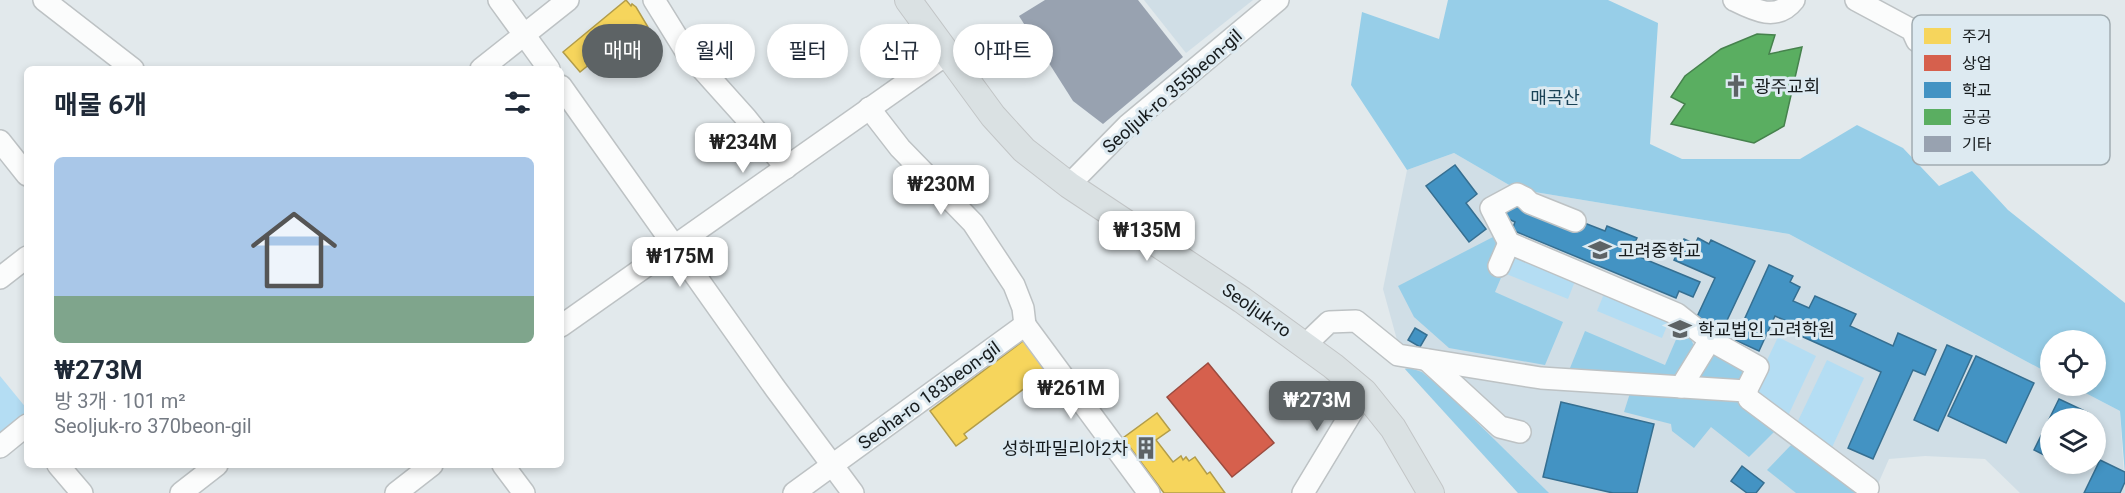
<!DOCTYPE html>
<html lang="ko">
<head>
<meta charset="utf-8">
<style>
	:root { --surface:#fff; --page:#f6f6f7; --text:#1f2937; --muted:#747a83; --line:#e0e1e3; --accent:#5d6365 }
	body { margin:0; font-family:Roboto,"Noto Sans KR",sans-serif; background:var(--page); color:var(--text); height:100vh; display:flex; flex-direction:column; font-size:22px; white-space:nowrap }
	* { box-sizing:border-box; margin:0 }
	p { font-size:20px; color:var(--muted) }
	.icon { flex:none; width:33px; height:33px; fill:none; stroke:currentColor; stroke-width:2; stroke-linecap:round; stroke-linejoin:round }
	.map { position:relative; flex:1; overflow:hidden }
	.details { position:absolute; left:24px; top:66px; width:540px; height:402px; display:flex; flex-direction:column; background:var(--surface); border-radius:9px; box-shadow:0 3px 9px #0003 }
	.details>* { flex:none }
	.hud { position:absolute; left:582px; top:24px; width:570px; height:54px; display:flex; gap:12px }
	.buttons { position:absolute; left:2040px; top:330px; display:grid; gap:12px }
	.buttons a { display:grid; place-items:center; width:66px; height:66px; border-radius:50%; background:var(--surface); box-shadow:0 3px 9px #0003; font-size:30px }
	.price { position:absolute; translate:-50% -51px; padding:0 14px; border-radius:12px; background:#fff; color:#222; font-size:20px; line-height:39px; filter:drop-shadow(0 2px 3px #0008) }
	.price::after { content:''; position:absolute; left:50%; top:36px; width:18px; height:14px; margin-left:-9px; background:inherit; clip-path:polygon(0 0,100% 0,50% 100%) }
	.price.current { background:var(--accent); color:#fff }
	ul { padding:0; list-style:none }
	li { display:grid; align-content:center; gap:12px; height:318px; padding:0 30px }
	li+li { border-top:2px solid var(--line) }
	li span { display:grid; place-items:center; height:186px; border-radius:9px; color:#555 }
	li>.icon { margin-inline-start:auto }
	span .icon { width:108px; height:108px; fill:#fffc; stroke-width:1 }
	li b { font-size:26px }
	h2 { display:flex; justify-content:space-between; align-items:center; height:72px; padding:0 30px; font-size:26px }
	.pill { padding:0 21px; border-radius:27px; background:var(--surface); box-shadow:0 3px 9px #0003; font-size:21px; line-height:54px }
	.pill.current { background:var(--accent); color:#fff }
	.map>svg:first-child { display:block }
</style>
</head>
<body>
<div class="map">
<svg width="2125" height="493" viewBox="0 0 2125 493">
	<rect width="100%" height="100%" fill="#e2e9ec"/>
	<!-- built -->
	<g fill="#d0dee6" fill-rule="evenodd">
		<path d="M1144 0H1253L1186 53Z"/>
		<path d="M1454 153 1516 189 1789 234 2050 374V386H2072L2120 411 2125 493H2020L1985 459 1925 456 1889 459 1874 493H1518L1405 369 1383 289 1407 170ZM2050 418H2096V464H2050Z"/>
	</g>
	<!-- green -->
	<g fill="#b4ddf3">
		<path d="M1514 250 1577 276 1568 299 1504 273Z"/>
		<path d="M1606 289 1671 316 1662 338 1597 311Z"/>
		<path d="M1778 337 1816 356 1786 420 1751 394Z"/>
		<path d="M1827 360 1864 378 1829 454 1796 425Z"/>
		<path d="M0 376 27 409V416L0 438Z"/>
	</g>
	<!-- forest -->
	<g fill="#97cee8">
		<path d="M1448 0H1608L1658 23 1650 144 1682 159H1800L1857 125 1903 148 1939 186 1972 171 2008 210 2125 303V475L2120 411 2072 386H2096V340H2050V374L1789 234 1516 189 1454 153 1407 170 1351 85 1362 12 1439 39Z"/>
		<path d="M1493 237 1499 244 1503 273 1495 292 1563 322 1545 365 1449 348 1414 317 1398 286Z"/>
		<path d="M1681 328 1688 331 1695 349 1676 381 1570 368 1585 331 1665 365Z"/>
		<path d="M1707 351 1739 364 1746 373 1739 385 1696 378Z"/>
		<path d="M1410 368 1422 372 1446 392 1549 493H1518L1405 369Z"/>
		<path d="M1630 393 1735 399 1777 429 1749 457 1711 427 1694 448 1672 431 1671 424 1624 412Z"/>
		<path d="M1794 442 1863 493H1796L1767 470Z"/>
	</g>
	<!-- homes -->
	<g fill="#f6d55c" stroke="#b39d49" stroke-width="1.5">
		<path d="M626 0 631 6 632 4 636 7 648 27 639 34 633 28 607 50 613 57 602 66 596 59 580 72 563 52Z"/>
		<path d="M1027 338 1050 369 964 434 967 438 956 446 930 411Z"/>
		<path d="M1157 413 1170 430 1156 440 1173 462 1181 456 1183 460 1186 457 1189 461 1195 457 1207 474 1210 472 1225 493H1164L1123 438Z"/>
	</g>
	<!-- shops -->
	<path fill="#d6604d" stroke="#9c4b3f" stroke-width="1.5" d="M1208 363 1274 443 1232 477 1167 397Z"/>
	<!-- schools -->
	<g fill="#4393c3" stroke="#366f91" stroke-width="1.5">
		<path d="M1455 165 1477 194 1466 203 1486 229 1469 242 1426 186Z"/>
		<path d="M1515 196 1605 231 1607 226 1637 238 1630 253 1700 282 1693 297 1679 291 1676 298 1512 230 1515 222 1502 216Z"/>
		<path d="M1698 238 1709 244 1711 240 1755 261 1722 331 1696 319 1715 278 1674 260 1684 239 1695 244Z"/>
		<path d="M1769 265 1793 276 1790 282 1800 287 1793 301 1809 308 1815 296 1856 314 1850 326 1893 346 1898 333 1936 350 1925 375 1913 370 1873 459 1848 448 1881 372 1781 327 1784 320 1775 316 1759 351 1735 340Z"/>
		<path d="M1415 328 1427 335 1420 347 1408 340Z"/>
		<path d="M1947 345 1972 356 1938 431 1914 420Z"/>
		<path d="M1976 356 2034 383 2006 443 1948 416Z"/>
		<path d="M2059 399 2087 412 2084 418H2050V458L2034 450Z"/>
		<path d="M1561 402 1654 424 1637 493H1613L1543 477Z"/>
		<path d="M2100 460 2125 472V482L2120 493H2084Z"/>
		<path d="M1742 466 1764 483 1756 493H1747L1731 481Z"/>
	</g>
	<!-- public -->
	<path fill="#5aae61" stroke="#46824d" stroke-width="1.5" d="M1757 34 1775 35 1769 54 1802 47 1784 126 1754 143 1671 124 1685 104 1671 97 1685 76 1721 49Z"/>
	<!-- building -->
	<path fill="#98a2b0" d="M1045 0H1138L1183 57 1103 124 1073 101 1019 16Z"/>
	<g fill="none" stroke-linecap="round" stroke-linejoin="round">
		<!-- minor casing -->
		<g stroke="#bdc2c4" stroke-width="24">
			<g id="minor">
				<path d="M44 0 133 69"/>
				<path d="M499 0 549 69"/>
				<path d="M654 0 685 50 746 118 786 168"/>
				<path d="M1734 0C1754 10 1777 22 1794 0"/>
				<path d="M1856 0 1912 30 1917 41 1954 61"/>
				<path d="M481 69 568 0"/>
				<path d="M561 86 775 388 853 493"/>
				<path d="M869 108 900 148 973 223 1014 285 1023 308 1025 325"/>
				<path d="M0 141 27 175"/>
				<path d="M1069 185 1128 125 1278 0"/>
				<path d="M1575 221 1530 203 1525 198 1517 194 1491 208 1509 243 1677 314 1710 340 1758 367 1746 391"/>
				<path d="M1499 266 1509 243"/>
				<path d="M0 278 27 257"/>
				<path d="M1025 325 1149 493"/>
				<path d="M561 326 947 54"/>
				<path d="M1305 345 1329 322 1356 321 1398 355 1541 378 1746 391 1749 399 1868 488"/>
				<path d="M1427 360 1500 427 1520 432"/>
				<path d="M1681 387 1710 340"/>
				<path d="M0 447 27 425"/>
				<path d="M58 465 82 493"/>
				<path d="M503 465 524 493"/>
				<path d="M181 493 217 465"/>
				<path d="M396 493 432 465"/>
				<path d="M794 493 1025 325"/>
				<path d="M1303 493 1364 392"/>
			</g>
		</g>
		<!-- major casing -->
		<g stroke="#c2c5c6" stroke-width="28">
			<path id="major" d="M908 0 993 116 1024 150 1069 185 1242 300 1333 366 1364 392 1393 428 1431 493"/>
		</g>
		<!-- minor -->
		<use href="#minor" stroke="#fbfcfc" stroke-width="21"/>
		<!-- major -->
		<use href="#major" stroke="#dae1e3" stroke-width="26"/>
	</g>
	<!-- icons -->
	<defs>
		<g id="church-bare" transform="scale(1.8)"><path d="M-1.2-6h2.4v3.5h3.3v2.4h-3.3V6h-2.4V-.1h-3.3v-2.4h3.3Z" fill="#5d6365" stroke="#ddeaf1" stroke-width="2.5" paint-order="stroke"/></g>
		<g id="school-bare" transform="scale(1.8)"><path d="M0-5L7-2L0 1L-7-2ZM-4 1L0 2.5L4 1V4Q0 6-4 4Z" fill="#5d6365" stroke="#ddeaf1" stroke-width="2.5" paint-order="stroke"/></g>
		<g id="building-bare" transform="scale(1.8)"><path d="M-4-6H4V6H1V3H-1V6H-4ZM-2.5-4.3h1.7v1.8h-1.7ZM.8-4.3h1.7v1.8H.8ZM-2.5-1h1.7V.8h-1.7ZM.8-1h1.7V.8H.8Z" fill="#5d6365" stroke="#ddeaf1" stroke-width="2.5" paint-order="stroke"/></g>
	</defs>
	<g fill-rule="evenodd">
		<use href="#church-bare" x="1736" y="86"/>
		<use href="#school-bare" x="1600" y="250"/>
		<use href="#school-bare" x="1680" y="329"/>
		<use href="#building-bare" x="1146" y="448"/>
	</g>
	<g text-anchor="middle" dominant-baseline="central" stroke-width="6" stroke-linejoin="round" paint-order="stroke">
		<!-- poi labels -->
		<g font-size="18" fill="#161b1d" stroke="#ddeaf1" text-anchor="start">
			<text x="1754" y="86">광주교회</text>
			<text x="1618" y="250">고려중학교</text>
			<text x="1698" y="329">학교법인 고려학원</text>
			<text x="1128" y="448" text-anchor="end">성하파밀리아2차</text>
		</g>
		<!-- street labels -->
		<g font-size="18" fill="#161b1d" stroke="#ddeaf1">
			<text transform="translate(1172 91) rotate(-41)">Seoljuk-ro 355beon-gil</text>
			<text transform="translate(1257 310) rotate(35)">Seoljuk-ro</text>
			<text transform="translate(929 395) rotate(-36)">Seoha-ro 183beon-gil</text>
		</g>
		<!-- park labels -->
		<g font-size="18" fill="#1b4357" stroke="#ddeaf1">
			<text x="1555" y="97">매곡산</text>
		</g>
	</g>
	<!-- legend -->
	<rect x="1912" y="15" width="198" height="150" rx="9" fill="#ddeaf1" stroke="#a1acb1" stroke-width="1.5"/>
	<rect x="1924" y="28" width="27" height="16" fill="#f6d55c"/>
	<rect x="1924" y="55" width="27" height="16" fill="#d6604d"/>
	<rect x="1924" y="82" width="27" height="16" fill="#4393c3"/>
	<rect x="1924" y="109" width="27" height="16" fill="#5aae61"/>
	<rect x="1924" y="136" width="27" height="16" fill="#98a2b0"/>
	<g font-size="16" fill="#161b1d">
		<text x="1962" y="42">주거</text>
		<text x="1962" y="69">상업</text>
		<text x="1962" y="96">학교</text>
		<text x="1962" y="123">공공</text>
		<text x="1962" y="150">기타</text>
	</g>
</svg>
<div class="buttons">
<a><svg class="icon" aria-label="locate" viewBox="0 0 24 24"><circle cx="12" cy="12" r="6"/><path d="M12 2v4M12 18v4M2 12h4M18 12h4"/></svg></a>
<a><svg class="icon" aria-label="layers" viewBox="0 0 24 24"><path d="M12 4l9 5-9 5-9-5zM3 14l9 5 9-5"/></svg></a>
</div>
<b class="price" style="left:743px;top:174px">₩234M</b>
<b class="price" style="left:941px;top:216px">₩230M</b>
<b class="price" style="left:1147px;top:262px">₩135M</b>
<b class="price" style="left:680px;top:288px">₩175M</b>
<b class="price" style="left:1071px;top:420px">₩261M</b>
<b class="price current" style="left:1317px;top:432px">₩273M</b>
<div class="hud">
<a class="pill current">매매</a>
<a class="pill">월세</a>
<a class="pill">필터</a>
<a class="pill">신규</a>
<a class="pill">아파트</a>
</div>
<section class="details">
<h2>매물 6개<svg class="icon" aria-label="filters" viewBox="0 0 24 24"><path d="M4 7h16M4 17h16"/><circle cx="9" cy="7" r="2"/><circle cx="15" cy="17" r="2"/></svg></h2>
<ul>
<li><span style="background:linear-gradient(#a9c7e8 75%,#7fa58c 0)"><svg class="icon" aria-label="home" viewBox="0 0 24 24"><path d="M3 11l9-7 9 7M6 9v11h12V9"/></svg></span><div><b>₩273M</b><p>방 3개 · 101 m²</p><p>Seoljuk-ro 370beon-gil</p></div></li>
</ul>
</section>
</div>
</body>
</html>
